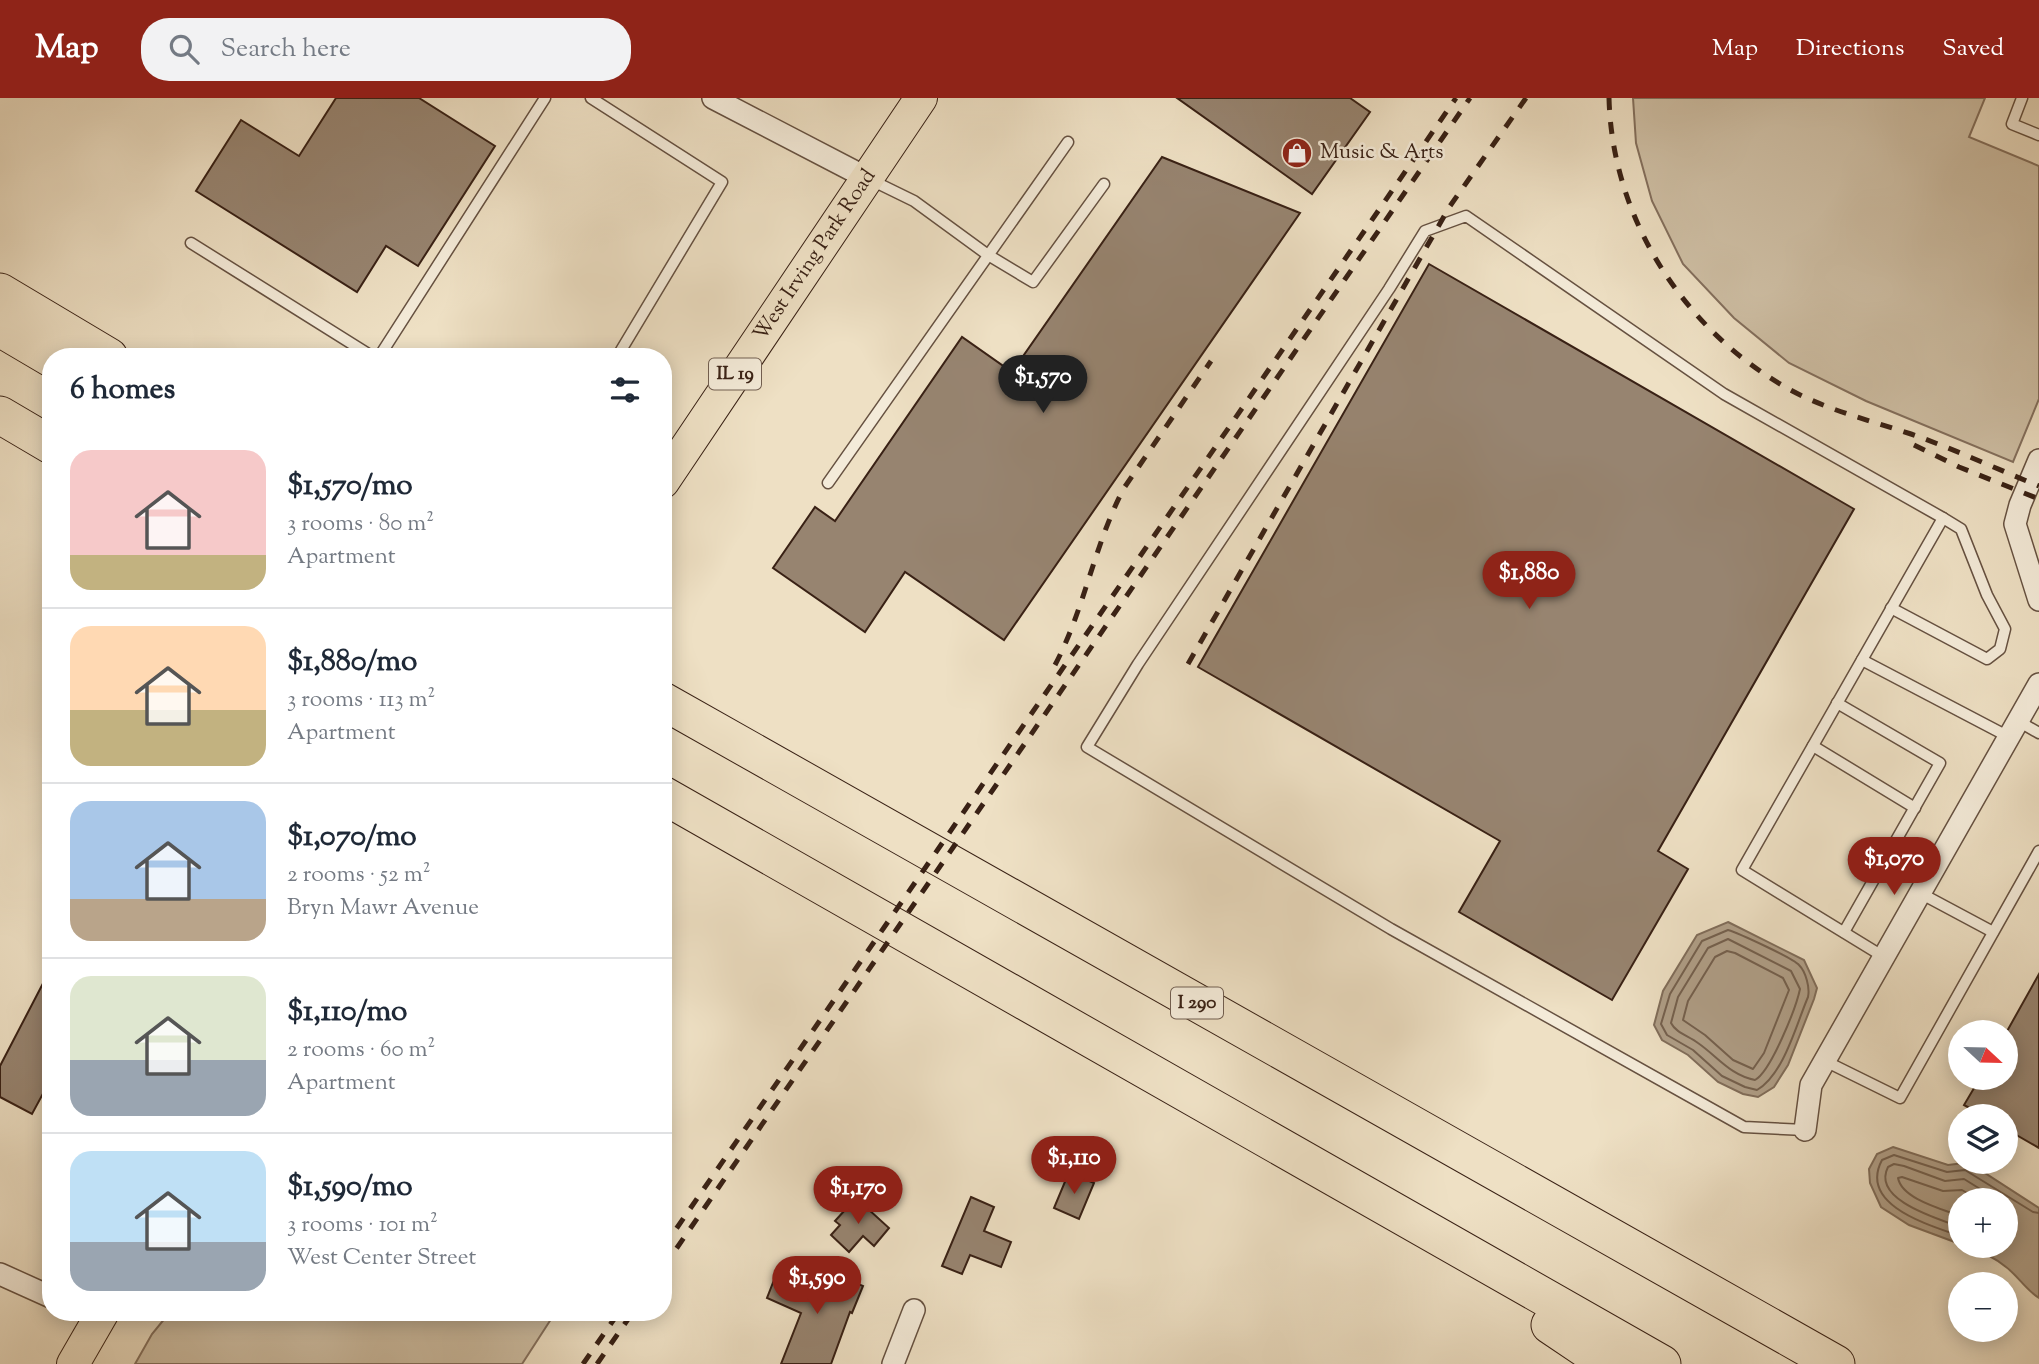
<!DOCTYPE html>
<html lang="en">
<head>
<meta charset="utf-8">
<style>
	:root { --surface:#fff; --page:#f2f2f3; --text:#1f2937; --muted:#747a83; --line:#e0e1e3; --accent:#8f2418 }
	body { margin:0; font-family:"Sorts Mill Goudy",serif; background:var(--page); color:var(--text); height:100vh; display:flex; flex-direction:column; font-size:26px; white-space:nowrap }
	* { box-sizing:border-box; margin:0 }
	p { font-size:23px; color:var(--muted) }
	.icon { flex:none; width:38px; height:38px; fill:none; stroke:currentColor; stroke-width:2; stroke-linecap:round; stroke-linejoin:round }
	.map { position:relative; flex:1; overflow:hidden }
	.panel { position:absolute; left:42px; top:250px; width:630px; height:973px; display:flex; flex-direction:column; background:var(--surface); border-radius:28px; box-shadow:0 4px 18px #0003 }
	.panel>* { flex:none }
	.needle { width:46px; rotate:112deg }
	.controls { position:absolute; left:1948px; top:922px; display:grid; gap:14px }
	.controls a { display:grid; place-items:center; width:70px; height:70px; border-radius:50%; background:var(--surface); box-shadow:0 4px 18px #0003; font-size:35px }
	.price { position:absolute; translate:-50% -60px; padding:0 16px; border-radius:24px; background:var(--accent); color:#fff; font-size:23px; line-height:46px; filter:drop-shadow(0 2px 4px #0008) }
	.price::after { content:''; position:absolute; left:50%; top:42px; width:21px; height:16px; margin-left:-10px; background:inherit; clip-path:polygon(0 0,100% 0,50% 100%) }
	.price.selected { background:#222; color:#fff }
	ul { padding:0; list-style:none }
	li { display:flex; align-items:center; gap:21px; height:175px; padding:0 28px }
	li+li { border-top:2px solid var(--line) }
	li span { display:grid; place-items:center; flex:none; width:196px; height:140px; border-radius:21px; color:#555 }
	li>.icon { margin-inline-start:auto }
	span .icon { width:84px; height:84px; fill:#fffc; stroke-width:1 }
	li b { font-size:30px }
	h2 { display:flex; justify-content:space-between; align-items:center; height:84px; padding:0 28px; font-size:30px }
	header { display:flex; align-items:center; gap:42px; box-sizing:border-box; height:98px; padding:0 35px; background:var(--accent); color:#fff }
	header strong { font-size:33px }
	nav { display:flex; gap:38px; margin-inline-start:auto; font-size:24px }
	.search { width:490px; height:63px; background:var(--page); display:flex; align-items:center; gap:18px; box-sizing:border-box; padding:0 24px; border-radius:28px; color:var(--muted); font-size:26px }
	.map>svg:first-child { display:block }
</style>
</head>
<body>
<header>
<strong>Map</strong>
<div class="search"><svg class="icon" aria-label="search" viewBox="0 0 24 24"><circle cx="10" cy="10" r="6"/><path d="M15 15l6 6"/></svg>Search here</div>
<nav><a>Map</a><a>Directions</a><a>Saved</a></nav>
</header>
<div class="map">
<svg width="2039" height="1266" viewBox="0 0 2039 1266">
	<rect width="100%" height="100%" fill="#eee0c4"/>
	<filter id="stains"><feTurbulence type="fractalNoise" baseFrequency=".00286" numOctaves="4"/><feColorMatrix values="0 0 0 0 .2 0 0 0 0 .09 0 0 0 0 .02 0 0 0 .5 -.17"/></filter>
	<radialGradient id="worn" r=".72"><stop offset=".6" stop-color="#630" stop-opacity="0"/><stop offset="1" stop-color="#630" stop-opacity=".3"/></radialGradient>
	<!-- green -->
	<g fill="#cfc0a6" stroke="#84705e" stroke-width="2">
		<path d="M1633 0H1985L1969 39 2039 68V301L2013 364 1866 303 1789 265 1734 220 1683 166 1652 103 1636 45Z"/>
		<path d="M170 1214H555V1215L522 1266H135L152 1236Z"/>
	</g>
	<!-- water -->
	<g fill="#b09f88" stroke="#806d5a" stroke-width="2">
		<path d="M1728 824 1804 862 1817 890 1814 901 1788 967 1774 989 1758 999 1743 996 1718 984 1688 957 1662 942 1654 927 1663 893 1697 837Z"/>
		<path d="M1893 1049 1948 1067 1964 1065 1974 1068 2039 1110V1200C2026 1192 2018 1178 2006 1169 1994 1159 1981 1153 1966 1148H2006V1102H1960V1146L1909 1127 1881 1109 1870 1085 1869 1071 1877 1056Z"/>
	</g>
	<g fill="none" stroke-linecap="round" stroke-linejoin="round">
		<!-- shore -->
		<g stroke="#74604e" stroke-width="2">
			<path d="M1728 832C1738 835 1793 860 1799 867 1806 874 1810 890 1808 899 1796 927 1784 976 1757 992L1745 989 1722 978 1693 952 1667 937 1661 926 1670 896 1702 843Z"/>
			<path d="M1728 841 1791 873 1800 891C1796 910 1771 973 1755 982 1730 977 1718 959 1698 945 1689 938 1676 935 1671 925L1678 899 1708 850Z"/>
			<path d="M1727 853 1735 855 1783 880 1789 892 1764 955 1753 971 1733 962 1705 937 1683 922 1688 903 1715 859Z"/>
			<path d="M1960 1118C1942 1111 1902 1101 1898 1080L1902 1079 1943 1093 1962 1092 1979 1102"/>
			<path d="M1960 1129C1939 1121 1871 1102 1888 1069L1894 1066 1904 1068 1945 1083 1964 1081 1998 1102"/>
			<path d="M1960 1138C1929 1127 1858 1107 1882 1062L1894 1057 1947 1074 1965 1072 2033 1114 2039 1115"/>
		</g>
	</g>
	<!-- building -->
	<g fill="#978470" stroke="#392115" stroke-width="2">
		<path d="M336 0H419L495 48 418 168 386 148 357 194 196 93 241 22 299 58Z"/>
		<path d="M1177 0H1350L1370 14 1312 96Z"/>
		<path d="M1162 59 1300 115 1004 542 905 474 865 534 773 470 815 409 835 423 962 239 1012 274Z"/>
		<path d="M1429 166 1854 411 1658 753 1688 771 1612 902 1459 814 1500 743 1198 569Z"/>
		<path d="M51 870V992L46 990 32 1016 0 999V968Z"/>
		<path d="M2039 876V1050L2006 1031V1018H1984L1964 1007 1980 980H2006V935Z"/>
		<path d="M1069 1074 1094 1085 1079 1121 1054 1110Z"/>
		<path d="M971 1099 994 1109 984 1133 1011 1144 1001 1169 970 1157 962 1176 942 1168Z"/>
		<path d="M856 1100 889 1130 874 1148 863 1138 849 1154 831 1137 840 1127 835 1123Z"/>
		<path d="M818 1169 863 1188 852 1215 850 1214 831 1266H781L801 1215 767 1200 774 1182 807 1196Z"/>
	</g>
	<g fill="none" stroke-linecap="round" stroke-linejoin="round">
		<!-- lane casing -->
		<g stroke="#665141" stroke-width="13">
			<g id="lane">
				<path d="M591 0 722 84 617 259"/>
				<path d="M2022 0 2012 26 2039 37"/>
				<path d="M869 81 914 103 988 157 1033 184 1104 86"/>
				<path d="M191 145 373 259"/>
				<path d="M379 259 545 0"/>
				<path d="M828 385 1068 44"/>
				<path d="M1862 562 2009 639"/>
				<path d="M1837 605 1940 665 1844 834"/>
				<path d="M2018 623 2039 635"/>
				<path d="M1813 648 1915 710"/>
				<path d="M1920 795 1993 834"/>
				<path d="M1884 859 1742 772 1943 420"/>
				<path d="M1825 963 1900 1000 2039 753"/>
				<path d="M1805 1032 1744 1029 1391 831 1087 649 1138 566 1389 191 1425 133 1466 118 1724 296 1943 420 1961 431 1987 497 2005 531 2000 551 1987 561 1891 510"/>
			</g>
		</g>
		<!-- street casing -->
		<g stroke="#665141" stroke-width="24">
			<g id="street">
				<path d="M713 0 867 80"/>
				<path d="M2039 362 2020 407 2015 426 2039 502"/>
				<path d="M1805 1032 1811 987 2039 586"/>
				<path d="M0 1176 51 1199"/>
				<path d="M893 1266 914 1212"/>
			</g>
		</g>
		<!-- primary casing -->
		<g stroke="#392115" stroke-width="34">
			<g id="primary">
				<path id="s1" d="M663 384 921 0"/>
				<path d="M73 1266 103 1214"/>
			</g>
		</g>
		<!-- highway casing -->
		<g stroke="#392115" stroke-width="39">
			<g id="highway">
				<path d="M0 194 109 259"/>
				<path d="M0 230 51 260"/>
				<path d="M0 317 51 347"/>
				<path d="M663 603 1836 1266"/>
				<path d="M663 697 1662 1266"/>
				<path d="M1550 1227 1608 1266"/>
			</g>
		</g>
		<!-- lane -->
		<use href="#lane" stroke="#f4ebd9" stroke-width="10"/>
		<!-- street -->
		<use href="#street" stroke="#f4ebd9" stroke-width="21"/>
		<!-- primary -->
		<use href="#primary" stroke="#eee0c4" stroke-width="32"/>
		<!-- highway -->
		<use href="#highway" stroke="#eee0c4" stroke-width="37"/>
		<!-- rail -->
		<g stroke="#392115" stroke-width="5" stroke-dasharray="12 12" stroke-linecap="butt">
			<path d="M1609 0C1612 120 1683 231 1787 290 1826 312 1869 322 1911 336 1954 351 1997 371 2039 388"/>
			<path d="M1914 347 1959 369 2039 401"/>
			<path d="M1188 566 1450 108 1526 0"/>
			<path d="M1055 567C1085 510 1094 447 1124 390L1211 263"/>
			<path d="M663 1150 1456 0"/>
			<path d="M663 1170 1470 0"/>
			<path d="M583 1266 619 1214"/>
			<path d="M597 1266 633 1214"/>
		</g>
	</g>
	<!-- icons -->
	<defs>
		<g id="shop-disc" transform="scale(1.575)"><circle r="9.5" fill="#8f2418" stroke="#f4ebd9"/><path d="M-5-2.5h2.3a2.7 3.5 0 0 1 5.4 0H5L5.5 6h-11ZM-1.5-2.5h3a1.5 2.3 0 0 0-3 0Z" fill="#fff"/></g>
	</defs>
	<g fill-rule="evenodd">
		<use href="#shop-disc" x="1297" y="55"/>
	</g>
	<g text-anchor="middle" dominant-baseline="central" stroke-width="5" stroke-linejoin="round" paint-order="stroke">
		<!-- shield labels -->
		<g fill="#f4ebd9" stroke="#715e50" stroke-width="2">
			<rect x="709" y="260.5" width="52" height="31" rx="5"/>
			<rect x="1171" y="889.5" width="52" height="31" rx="5"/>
		</g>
		<g font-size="19" font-weight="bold" fill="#392115">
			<text x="735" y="276">IL 19</text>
			<text x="1197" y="905">I 290</text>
		</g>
		<!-- poi labels -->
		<g font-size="21" fill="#392115" stroke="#f4ebd9" text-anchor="start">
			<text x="1320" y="55">Music &amp; Arts</text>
		</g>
		<!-- street labels -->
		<g font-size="21" fill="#392115" stroke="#f4ebd9">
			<text stroke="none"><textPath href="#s1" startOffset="273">West Irving Park Road</textPath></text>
		</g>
	</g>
	<rect width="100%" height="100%" filter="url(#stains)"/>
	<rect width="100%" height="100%" fill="url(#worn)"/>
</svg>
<div class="controls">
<a><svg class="needle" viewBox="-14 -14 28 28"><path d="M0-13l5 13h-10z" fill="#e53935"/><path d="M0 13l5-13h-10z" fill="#747a83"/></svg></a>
<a><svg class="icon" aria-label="layers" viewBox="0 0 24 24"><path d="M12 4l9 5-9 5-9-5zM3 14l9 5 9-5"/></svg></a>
<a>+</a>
<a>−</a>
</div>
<b class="price selected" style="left:1043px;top:317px">$1,570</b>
<b class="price" style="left:1529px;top:513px">$1,880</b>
<b class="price" style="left:1894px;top:799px">$1,070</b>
<b class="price" style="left:1074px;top:1098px">$1,110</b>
<b class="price" style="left:858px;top:1128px">$1,170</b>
<b class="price" style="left:817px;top:1218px">$1,590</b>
<section class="panel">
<h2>6 homes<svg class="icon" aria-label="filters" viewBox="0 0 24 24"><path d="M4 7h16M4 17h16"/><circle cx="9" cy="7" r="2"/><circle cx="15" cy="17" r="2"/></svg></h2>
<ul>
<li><span style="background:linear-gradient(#f6c9c9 75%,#c2b280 0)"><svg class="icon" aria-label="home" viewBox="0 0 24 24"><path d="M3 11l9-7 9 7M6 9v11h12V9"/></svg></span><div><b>$1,570/mo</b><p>3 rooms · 80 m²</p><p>Apartment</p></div></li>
<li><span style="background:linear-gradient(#ffd9b3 60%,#c2b280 0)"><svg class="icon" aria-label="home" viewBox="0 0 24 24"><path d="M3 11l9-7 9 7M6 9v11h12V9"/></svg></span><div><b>$1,880/mo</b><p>3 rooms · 113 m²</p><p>Apartment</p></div></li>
<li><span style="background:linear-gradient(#a9c7e8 70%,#b9a48a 0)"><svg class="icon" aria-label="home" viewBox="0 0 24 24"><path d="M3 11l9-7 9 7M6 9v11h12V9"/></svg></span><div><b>$1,070/mo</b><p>2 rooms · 52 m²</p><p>Bryn Mawr Avenue</p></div></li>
<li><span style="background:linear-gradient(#dfe7d0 60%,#9aa5b1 0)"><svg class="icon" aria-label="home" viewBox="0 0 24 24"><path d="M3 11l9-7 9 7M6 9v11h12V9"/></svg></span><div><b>$1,110/mo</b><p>2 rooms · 60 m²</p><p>Apartment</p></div></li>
<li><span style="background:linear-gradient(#bfe0f5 65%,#9aa5b1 0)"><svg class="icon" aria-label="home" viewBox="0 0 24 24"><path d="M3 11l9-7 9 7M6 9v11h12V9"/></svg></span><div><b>$1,590/mo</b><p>3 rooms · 101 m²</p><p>West Center Street</p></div></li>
</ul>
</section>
</div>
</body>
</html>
